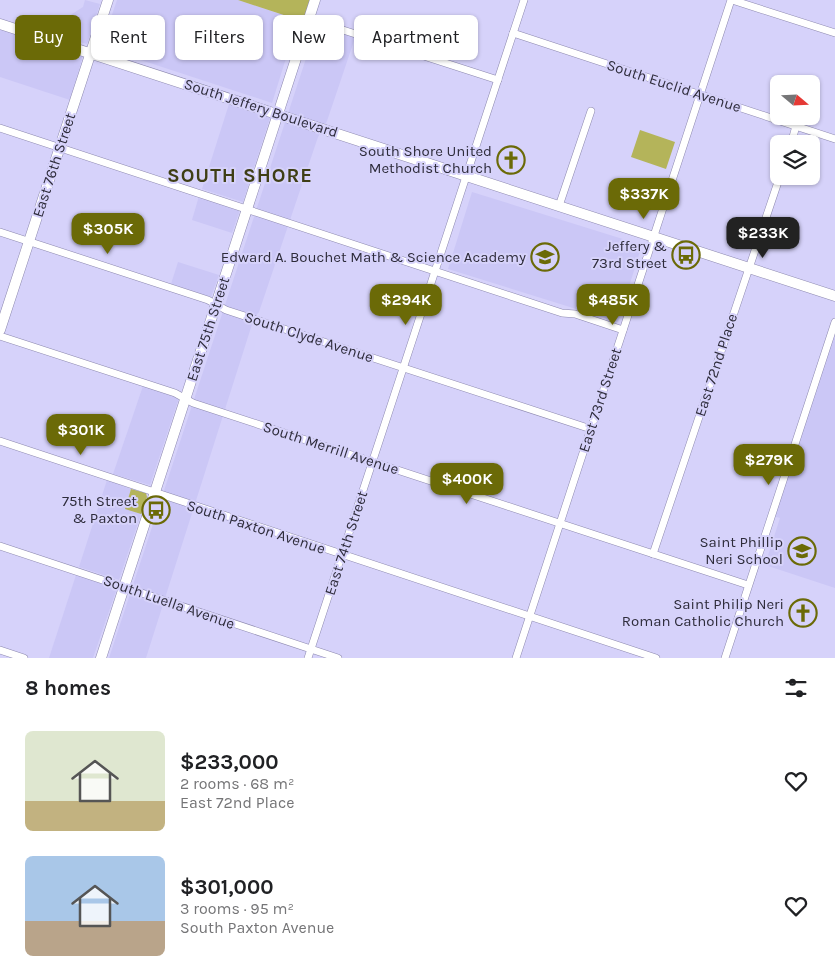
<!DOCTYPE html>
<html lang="en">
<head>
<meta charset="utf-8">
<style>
	:root { --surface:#fff; --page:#f6f6f6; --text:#202124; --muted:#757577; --accent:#6b6a07 }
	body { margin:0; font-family:Karla,sans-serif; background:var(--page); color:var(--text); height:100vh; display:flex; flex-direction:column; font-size:19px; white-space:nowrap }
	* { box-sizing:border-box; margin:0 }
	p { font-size:16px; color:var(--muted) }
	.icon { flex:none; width:28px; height:28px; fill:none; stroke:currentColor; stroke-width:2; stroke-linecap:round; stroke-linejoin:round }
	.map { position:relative; height:658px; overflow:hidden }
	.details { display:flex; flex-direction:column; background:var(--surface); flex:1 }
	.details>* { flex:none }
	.guide { position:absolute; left:15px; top:15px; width:500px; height:45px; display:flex; gap:10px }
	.needle { width:32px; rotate:109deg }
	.controls { position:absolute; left:770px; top:75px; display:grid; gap:10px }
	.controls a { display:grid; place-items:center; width:50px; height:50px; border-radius:8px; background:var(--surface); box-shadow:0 1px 4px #0004; font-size:25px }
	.price { position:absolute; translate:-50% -42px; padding:0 11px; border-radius:10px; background:var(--accent); color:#fff; font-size:16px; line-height:32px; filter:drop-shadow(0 1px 2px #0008) }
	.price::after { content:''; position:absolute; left:50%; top:30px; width:15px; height:11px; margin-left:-8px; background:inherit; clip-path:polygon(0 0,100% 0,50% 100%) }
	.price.active { background:#222; color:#fff }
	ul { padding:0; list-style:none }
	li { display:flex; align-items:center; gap:15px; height:125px; padding:0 25px }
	li span { display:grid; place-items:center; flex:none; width:140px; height:100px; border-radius:8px; color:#555 }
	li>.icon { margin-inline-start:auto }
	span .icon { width:60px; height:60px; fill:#fffc; stroke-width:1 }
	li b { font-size:21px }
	h2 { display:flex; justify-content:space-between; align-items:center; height:60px; padding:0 25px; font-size:21px }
	.tag { padding:0 18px; border-radius:8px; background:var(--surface); box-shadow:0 1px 4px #0004; font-size:18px; line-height:45px }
	.tag.active { background:var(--accent); color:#fff }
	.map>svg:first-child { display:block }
</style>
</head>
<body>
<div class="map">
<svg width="835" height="658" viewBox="0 0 835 658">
	<rect width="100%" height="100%" fill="#d6d2fa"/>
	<!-- built -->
	<g fill="#cbc7f6">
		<path d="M85 0 100 4 87 44 59 36 61 21 83 7Z"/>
		<path d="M117 0H238L298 20 272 103 101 47Z"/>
		<path d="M319 19 357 32 327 121 318 137 259 312 254 318 146 658H109Z"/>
		<path d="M0 29 83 56 70 100 0 77Z"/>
		<path d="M229 104 270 118 243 202 202 189Z"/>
		<path d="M472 192 642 245 618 322 448 269Z"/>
		<path d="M199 196 240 210 232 233 192 220Z"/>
		<path d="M178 262 219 275 211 297 171 284Z"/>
		<path d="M835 328V588L765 565 780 518 773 516Z"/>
		<path d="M143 386 179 398 150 485 113 474Z"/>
		<path d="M107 480 131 489 125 508 141 514 119 580 79 567Z"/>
		<path d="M76 575 117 588 93 658H49Z"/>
	</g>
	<!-- green -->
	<g fill="#b4b45a">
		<path d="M238 0H312L305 22Z"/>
		<path d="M640 130 675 142 666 169 631 157Z"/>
		<path d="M131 489 146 493 147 497 141 514 125 509Z"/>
	</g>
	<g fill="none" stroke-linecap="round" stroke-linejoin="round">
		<!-- street casing -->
		<g stroke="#8d89af" stroke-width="8">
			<g id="street">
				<path d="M732 0 835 33"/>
				<path d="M309 19 498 80"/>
				<path d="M513 33 835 139"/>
				<path d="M0 128 562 313 575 314 623 330"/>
				<path d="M791 144 796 126"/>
				<path d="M559 206 591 111"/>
				<path d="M0 232 208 300 226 310 591 429"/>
				<path d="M0 336 175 393 193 403 748 585"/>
				<path d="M0 441 656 658"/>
				<path d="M0 546 338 658"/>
				<path d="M653 554 780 176"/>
				<path d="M0 650 24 658"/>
				<path d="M308 658 524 0"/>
				<path d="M516 658 731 0"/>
				<path d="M725 658 835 322"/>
			</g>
		</g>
		<!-- secondary casing -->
		<g stroke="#8d89af" stroke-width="11">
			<g id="secondary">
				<path d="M0 24 835 296"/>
				<path d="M0 330 108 0"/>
				<path d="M101 658 315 0"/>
			</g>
		</g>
		<!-- street -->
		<use href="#street" stroke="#fff" stroke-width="7"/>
		<!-- secondary -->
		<use href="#secondary" stroke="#fff" stroke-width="10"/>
	</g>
	<!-- icons -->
	<defs>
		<g id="church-ring" transform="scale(1.4375)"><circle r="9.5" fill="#d6d2fa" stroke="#6b6a07" stroke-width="1.5"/><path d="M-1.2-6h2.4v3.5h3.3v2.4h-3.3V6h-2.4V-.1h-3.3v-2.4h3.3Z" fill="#6b6a07"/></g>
		<g id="bus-ring" transform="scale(1.4375)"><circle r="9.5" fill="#d6d2fa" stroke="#6b6a07" stroke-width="1.5"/><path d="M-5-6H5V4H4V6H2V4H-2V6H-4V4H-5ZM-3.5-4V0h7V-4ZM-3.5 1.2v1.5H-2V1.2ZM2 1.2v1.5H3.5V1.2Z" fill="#6b6a07"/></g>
		<g id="school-ring" transform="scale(1.4375)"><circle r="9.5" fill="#d6d2fa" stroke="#6b6a07" stroke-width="1.5"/><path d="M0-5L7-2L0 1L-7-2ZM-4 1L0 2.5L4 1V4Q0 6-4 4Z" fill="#6b6a07"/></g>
	</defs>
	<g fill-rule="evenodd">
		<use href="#church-ring" x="511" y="160"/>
		<use href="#bus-ring" x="686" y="255"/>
		<use href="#school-ring" x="545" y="257"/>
		<use href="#bus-ring" x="156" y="510"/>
		<use href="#school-ring" x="802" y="551"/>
		<use href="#church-ring" x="803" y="613"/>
	</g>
	<g text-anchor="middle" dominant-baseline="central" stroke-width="4" stroke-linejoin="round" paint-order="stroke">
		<!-- street labels -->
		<g font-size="15" fill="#2e2c3b" stroke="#d6d2fa">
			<text transform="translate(674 86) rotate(18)">South Euclid Avenue</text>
			<text transform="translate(261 108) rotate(18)">South Jeffery Boulevard</text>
			<text transform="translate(54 165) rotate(-72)">East 76th Street</text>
			<text transform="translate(208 329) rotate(-72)">East 75th Street</text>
			<text transform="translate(309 337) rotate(18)">South Clyde Avenue</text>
			<text transform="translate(716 365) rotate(-72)">East 72nd Place</text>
			<text transform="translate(600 400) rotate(-72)">East 73rd Street</text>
			<text transform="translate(331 448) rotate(18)">South Merrill Avenue</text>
			<text transform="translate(256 527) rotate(18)">South Paxton Avenue</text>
			<text transform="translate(346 543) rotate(-72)">East 74th Street</text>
			<text transform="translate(169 602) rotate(19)">South Luella Avenue</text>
		</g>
		<!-- poi labels -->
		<g font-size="15" fill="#2e2c3b" stroke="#d6d2fa" text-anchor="end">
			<text x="492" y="151">South Shore United<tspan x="492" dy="17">Methodist Church</tspan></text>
			<text x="667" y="246">Jeffery &amp;<tspan x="667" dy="17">73rd Street</tspan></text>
			<text x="526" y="257">Edward A. Bouchet Math &amp; Science Academy</text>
			<text x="137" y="501">75th Street<tspan x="137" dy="17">&amp; Paxton</tspan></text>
			<text x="783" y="542">Saint Phillip<tspan x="783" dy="17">Neri School</tspan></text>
			<text x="784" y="604">Saint Philip Neri<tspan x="784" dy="17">Roman Catholic Church</tspan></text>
		</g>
		<!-- district labels -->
		<g font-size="20" font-weight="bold" letter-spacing="1" fill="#3e3e15" stroke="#d6d2fa">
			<text x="240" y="175">SOUTH SHORE</text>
		</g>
	</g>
</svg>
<div class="controls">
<a><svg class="needle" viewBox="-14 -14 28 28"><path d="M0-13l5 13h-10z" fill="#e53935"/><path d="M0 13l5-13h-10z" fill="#757577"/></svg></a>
<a><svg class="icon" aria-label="layers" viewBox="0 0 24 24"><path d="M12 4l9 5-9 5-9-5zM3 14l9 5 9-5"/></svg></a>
</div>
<b class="price" style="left:644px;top:220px">$337K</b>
<b class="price" style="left:108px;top:255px">$305K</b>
<b class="price active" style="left:763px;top:259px">$233K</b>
<b class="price" style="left:406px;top:326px">$294K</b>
<b class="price" style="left:613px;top:326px">$485K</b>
<b class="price" style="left:81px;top:456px">$301K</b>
<b class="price" style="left:769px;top:486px">$279K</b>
<b class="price" style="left:467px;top:505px">$400K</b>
<div class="guide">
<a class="tag active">Buy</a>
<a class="tag">Rent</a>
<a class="tag">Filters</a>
<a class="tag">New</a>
<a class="tag">Apartment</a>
</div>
</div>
<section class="details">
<h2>8 homes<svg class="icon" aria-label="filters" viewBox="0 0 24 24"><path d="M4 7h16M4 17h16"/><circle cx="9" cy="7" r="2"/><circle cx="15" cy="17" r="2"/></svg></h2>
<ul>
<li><span style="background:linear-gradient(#dfe7d0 70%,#c2b280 0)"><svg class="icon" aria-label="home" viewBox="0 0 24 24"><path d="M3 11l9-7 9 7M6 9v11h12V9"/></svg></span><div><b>$233,000</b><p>2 rooms · 68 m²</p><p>East 72nd Place</p></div><svg class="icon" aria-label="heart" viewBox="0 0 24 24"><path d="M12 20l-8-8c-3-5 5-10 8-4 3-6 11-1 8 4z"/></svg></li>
<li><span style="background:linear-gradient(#a9c7e8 65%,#b9a48a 0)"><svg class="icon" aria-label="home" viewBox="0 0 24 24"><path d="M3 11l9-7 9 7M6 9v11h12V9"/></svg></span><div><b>$301,000</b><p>3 rooms · 95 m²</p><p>South Paxton Avenue</p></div><svg class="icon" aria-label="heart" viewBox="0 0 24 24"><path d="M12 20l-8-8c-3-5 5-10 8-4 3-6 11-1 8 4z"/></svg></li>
</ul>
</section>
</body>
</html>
